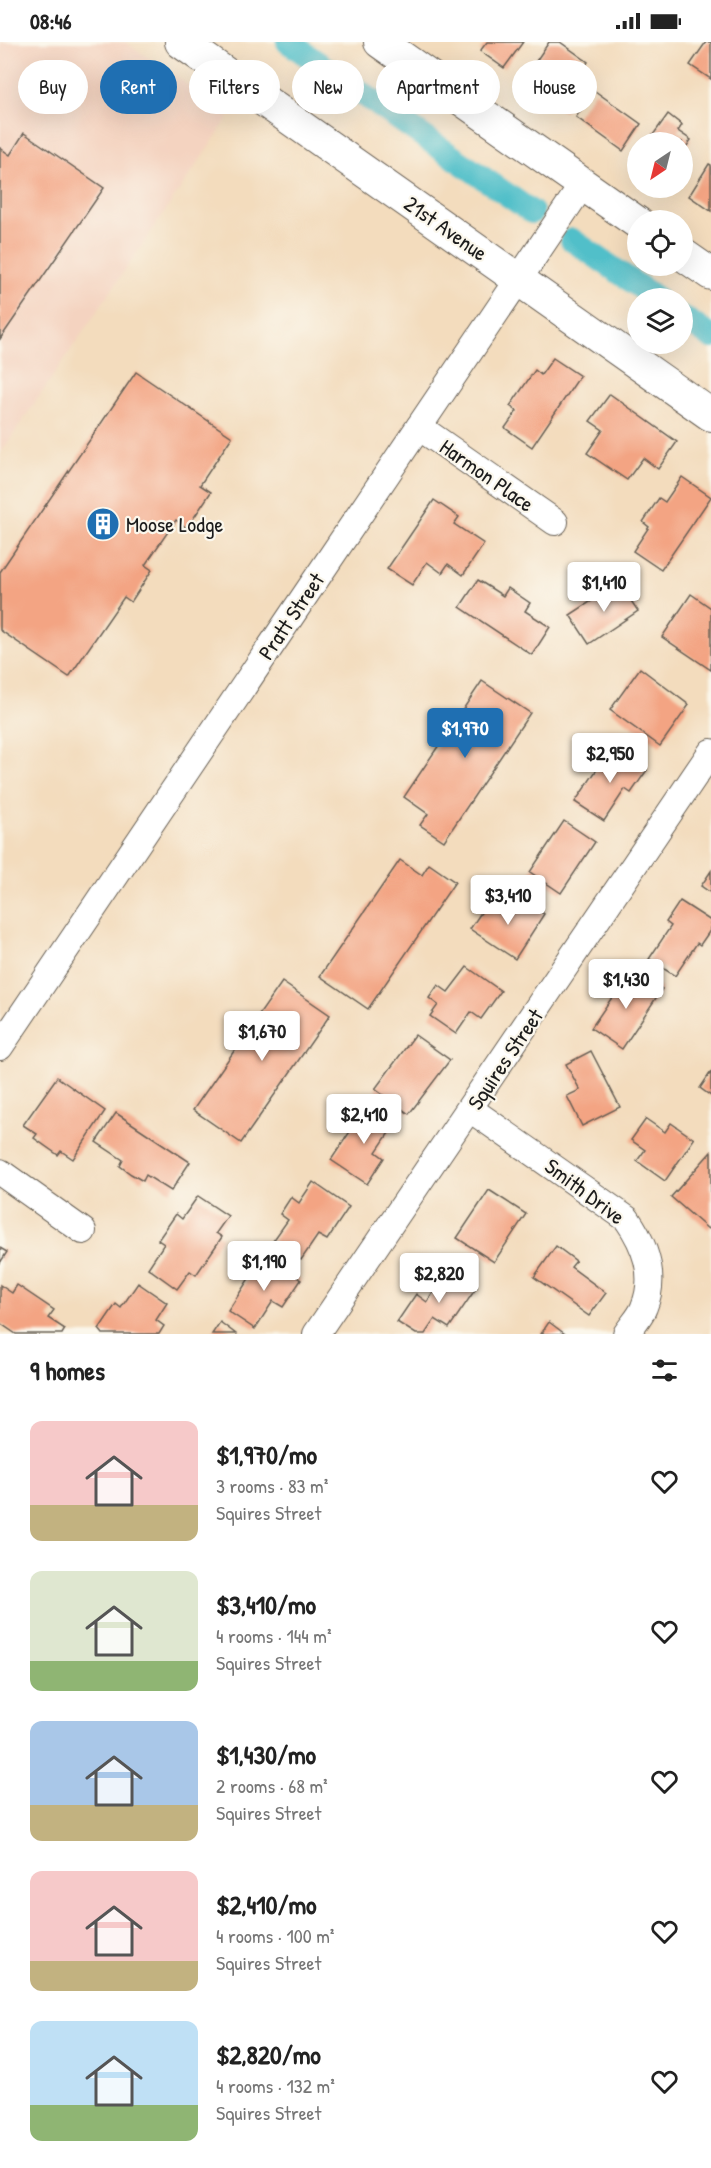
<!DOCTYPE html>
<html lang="en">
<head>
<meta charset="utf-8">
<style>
	:root { --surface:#fff; --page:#f6f6f6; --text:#222; --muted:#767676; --accent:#1f6fb2 }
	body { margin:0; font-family:"Patrick Hand",sans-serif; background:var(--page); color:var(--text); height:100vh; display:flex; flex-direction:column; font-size:22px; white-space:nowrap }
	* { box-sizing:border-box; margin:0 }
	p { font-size:20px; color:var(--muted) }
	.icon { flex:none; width:33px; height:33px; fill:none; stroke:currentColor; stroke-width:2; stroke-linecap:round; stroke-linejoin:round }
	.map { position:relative; height:1292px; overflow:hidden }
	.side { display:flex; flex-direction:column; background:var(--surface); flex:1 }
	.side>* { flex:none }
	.guide { position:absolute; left:18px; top:18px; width:675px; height:54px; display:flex; gap:12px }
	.needle { width:39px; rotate:215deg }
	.controls { position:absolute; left:627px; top:90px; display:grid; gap:12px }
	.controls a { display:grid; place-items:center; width:66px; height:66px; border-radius:50%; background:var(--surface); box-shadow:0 6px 24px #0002; font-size:30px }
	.price { position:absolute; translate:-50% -51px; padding:0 14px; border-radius:6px; background:#fff; color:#222; font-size:20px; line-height:39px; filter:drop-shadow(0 2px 3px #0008) }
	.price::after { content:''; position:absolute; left:50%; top:36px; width:18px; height:14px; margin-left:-9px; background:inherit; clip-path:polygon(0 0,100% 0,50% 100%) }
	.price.current { background:var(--accent); color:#fff }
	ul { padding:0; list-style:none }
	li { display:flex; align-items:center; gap:18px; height:150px; padding:0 30px }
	li span { display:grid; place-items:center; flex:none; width:168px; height:120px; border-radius:12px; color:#555 }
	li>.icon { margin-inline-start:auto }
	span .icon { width:72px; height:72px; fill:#fffc; stroke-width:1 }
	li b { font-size:26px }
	h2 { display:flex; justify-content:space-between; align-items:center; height:72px; padding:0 30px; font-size:26px }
	.pill { padding:0 21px; border-radius:27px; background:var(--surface); box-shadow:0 6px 24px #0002; font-size:21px; line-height:54px }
	.pill.current { background:var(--accent); color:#fff }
	.status { display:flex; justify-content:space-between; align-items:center; height:42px; padding:0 30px; background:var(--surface); direction:ltr }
	.status svg { height:16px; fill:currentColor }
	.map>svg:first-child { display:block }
</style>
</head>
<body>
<div class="status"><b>08:46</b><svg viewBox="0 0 49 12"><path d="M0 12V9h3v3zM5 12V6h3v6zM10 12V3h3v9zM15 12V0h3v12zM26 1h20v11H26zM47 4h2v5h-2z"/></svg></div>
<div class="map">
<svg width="711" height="1292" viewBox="0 0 711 1292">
	<rect width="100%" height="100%" fill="#fbf7ec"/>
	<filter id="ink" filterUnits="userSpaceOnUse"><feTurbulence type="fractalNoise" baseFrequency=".0167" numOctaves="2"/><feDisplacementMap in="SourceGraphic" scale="12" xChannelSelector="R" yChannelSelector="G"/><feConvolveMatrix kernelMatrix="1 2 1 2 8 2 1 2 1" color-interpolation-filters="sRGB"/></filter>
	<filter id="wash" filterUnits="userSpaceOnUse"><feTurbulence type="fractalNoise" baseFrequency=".008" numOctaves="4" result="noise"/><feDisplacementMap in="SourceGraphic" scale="24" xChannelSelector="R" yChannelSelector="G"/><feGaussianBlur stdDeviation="1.35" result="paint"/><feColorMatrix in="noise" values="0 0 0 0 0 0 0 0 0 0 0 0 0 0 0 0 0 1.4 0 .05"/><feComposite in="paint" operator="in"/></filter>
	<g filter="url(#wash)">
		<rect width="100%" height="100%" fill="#f3dcbd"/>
		<!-- built -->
		<path fill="#f4d3c0" d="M0 0H125L231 72 0 412Z"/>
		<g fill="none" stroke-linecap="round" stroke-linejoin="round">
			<!-- canal -->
			<g stroke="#51bfc9" stroke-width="24">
				<path d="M288 0 532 170"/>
				<path d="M572 198 656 256"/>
				<path d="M682 275 711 295"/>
			</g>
		</g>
		<g id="blocks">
			<!-- building -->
			<g fill="#f3a483">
				<path d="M487 0H523L504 26 480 9Z"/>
				<path d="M549 0H560L588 20 574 42 580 46 564 70 541 54 551 38 532 25Z"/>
				<path d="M706 0H711V37L690 23Z"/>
				<path d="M595 49 641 82 623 109 576 75Z"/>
				<path d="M668 72 682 83 678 89 691 98 682 111V100H648Z"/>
				<path d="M24 91 104 146 0 297V106L10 113Z"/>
				<path d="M709 122 711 123V169L689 154Z"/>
				<path d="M553 316 580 334 532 405 505 386 517 369 510 364 535 328 541 333Z"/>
				<path d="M136 330 232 395 200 443 211 450 187 486 176 478 145 523 152 528 131 560 124 555 69 635 0 588V530Z"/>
				<path d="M610 352 677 400 658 427 643 416 627 438 587 411 603 388 590 379Z"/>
				<path d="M682 435 711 455 661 528 633 509 649 485 643 480 659 456 665 460Z"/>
				<path d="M434 458 459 475 454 482 484 502 463 533 448 522 442 531 427 520 412 543 387 527Z"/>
				<path d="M478 538 503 554 508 546 530 561 525 569 550 585 532 613 460 565Z"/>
				<path d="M619 541 638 569 589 602 570 573Z"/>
				<path d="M691 552 711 566V628L662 595Z"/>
				<path d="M640 626 689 663 660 704 610 668Z"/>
				<path d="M482 639 530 671 444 799 420 783 428 772 404 755Z"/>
				<path d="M612 705 647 728 631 751 625 747 604 779 575 760Z"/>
				<path d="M564 779 595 800 561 851 530 830Z"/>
				<path d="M400 818 422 833 429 822 455 840 368 967 320 934Z"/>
				<path d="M711 829V851L701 844Z"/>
				<path d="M523 857 544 872 515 917 470 887 488 860 502 869 507 860 517 867Z"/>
				<path d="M680 859 711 879V887L700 903 697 901 675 934 649 917 671 884 666 880Z"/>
				<path d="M467 925 501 949 481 977 471 970 456 992 430 974 438 963 429 956 438 943 448 950Z"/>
				<path d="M636 930 662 947 622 1007 591 986 624 938 629 941Z"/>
				<path d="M282 940 330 973 241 1101 193 1068Z"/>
				<path d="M415 993 450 1018 409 1072 375 1047Z"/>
				<path d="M591 1009 620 1065 582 1084 567 1054 580 1048 566 1022Z"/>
				<path d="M711 1030V1054L700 1046Z"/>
				<path d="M57 1035 105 1069 73 1117 61 1109 58 1113 34 1096 37 1092 23 1083Z"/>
				<path d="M367 1064 395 1082 376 1110 384 1116 367 1142 331 1118Z"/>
				<path d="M116 1071 190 1120 171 1149 146 1133 143 1139 131 1132 120 1124 123 1118 96 1100Z"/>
				<path d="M646 1077 665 1090 671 1081 694 1097 665 1139 637 1119 645 1108 631 1098Z"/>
				<path d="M711 1110V1184L708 1187 671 1155Z"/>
				<path d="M313 1140 349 1165 327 1198 318 1193 301 1218 273 1199 288 1178 280 1172 291 1155 299 1161Z"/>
				<path d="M489 1148 526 1172 494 1220 457 1196Z"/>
				<path d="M198 1154 228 1174 216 1191 222 1195 196 1233 190 1229 177 1247 148 1226 164 1202 158 1198 176 1172 182 1177Z"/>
				<path d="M556 1204 576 1219 571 1225 606 1251 589 1274 534 1235Z"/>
				<path d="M0 1206 7 1210 0 1221Z"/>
				<path d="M264 1213 301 1238 283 1265 273 1259 255 1287 228 1269Z"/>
				<path d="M450 1226 477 1245 449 1286 435 1277 425 1292H416L397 1280 416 1252 427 1260Z"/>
				<path d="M138 1241 167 1261 156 1278 164 1284 159 1292H103L99 1287 116 1262 121 1266Z"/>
				<path d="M0 1243 12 1251 17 1243 54 1268 48 1276 65 1287 62 1292H16L0 1281Z"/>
				<path d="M220 1280 236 1292H212Z"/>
				<path d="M549 1280 565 1292H541Z"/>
			</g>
		</g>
	</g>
	<g filter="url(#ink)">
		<use href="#blocks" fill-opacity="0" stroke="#675f54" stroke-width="1.5"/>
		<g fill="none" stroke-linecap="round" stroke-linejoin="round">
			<!-- minor casing -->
			<g stroke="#675f54" stroke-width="28">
				<g id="minor">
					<path d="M419 385 555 480"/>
					<path d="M0 1005 583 142"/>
					<path d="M470 1067 627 1177C645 1203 657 1233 644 1265 641 1274 632 1283 626 1292"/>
					<path d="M0 1130 83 1189"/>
					<path d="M316 1292 711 710"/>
				</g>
			</g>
			<!-- tertiary casing -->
			<g stroke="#675f54" stroke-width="34">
				<g id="tertiary">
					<path d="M181 0 711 373"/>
					<path d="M380 0 638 181"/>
					<path d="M682 212 711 232"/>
				</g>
			</g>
			<!-- path -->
			<path stroke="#675f54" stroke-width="4" stroke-dasharray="4.5 4.5" stroke-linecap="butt" d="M664 172 673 178"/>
			<!-- minor -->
			<use href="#minor" stroke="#fff" stroke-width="26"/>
			<!-- tertiary -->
			<use href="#tertiary" stroke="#fff" stroke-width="32"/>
		</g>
	</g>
	<!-- icons -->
	<defs>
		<g id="building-disc" transform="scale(1.725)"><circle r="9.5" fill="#1f6fb2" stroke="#fbf7ec"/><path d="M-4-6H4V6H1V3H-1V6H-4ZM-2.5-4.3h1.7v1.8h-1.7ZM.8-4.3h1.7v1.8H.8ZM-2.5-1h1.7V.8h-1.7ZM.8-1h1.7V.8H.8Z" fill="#fff"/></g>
	</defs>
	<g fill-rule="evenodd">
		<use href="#building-disc" x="103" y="482"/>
	</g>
	<g text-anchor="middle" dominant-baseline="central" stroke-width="4.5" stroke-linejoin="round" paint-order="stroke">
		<!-- street labels -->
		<g font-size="22" fill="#1c1c1c" stroke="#fbf7ec">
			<text transform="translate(446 186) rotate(35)">21st Avenue</text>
			<text transform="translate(487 433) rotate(35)">Harmon Place</text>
			<text transform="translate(291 574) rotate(-56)">Pratt Street</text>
			<text transform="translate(505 1017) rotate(-56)">Squires Street</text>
			<text transform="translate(585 1149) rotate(37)">Smith Drive</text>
		</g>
		<!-- poi labels -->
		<g font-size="22" fill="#1c1c1c" stroke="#fbf7ec" text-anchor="start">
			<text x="126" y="482">Moose Lodge</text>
		</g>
	</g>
</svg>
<div class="controls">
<a><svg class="needle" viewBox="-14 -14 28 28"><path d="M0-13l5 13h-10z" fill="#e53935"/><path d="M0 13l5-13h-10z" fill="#767676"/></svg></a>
<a><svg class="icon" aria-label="locate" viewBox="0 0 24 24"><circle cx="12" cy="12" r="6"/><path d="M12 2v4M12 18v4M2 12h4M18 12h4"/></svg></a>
<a><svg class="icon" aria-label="layers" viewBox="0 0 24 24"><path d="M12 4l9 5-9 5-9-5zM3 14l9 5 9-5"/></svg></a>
</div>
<b class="price" style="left:604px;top:571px">$1,410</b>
<b class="price current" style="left:465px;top:717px">$1,970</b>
<b class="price" style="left:610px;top:742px">$2,950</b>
<b class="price" style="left:508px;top:884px">$3,410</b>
<b class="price" style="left:626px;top:968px">$1,430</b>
<b class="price" style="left:262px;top:1020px">$1,670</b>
<b class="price" style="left:364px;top:1103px">$2,410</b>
<b class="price" style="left:264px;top:1250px">$1,190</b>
<b class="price" style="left:439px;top:1262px">$2,820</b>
<div class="guide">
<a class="pill">Buy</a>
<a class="pill current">Rent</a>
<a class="pill">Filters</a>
<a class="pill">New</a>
<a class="pill">Apartment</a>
<a class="pill">House</a>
</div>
</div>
<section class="side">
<h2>9 homes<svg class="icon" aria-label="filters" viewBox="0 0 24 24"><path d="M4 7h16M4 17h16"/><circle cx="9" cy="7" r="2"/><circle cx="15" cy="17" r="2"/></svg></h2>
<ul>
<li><span style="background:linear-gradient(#f6c9c9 70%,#c2b280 0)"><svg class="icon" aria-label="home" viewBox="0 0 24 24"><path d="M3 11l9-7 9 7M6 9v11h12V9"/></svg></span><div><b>$1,970/mo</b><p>3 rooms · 83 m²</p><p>Squires Street</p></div><svg class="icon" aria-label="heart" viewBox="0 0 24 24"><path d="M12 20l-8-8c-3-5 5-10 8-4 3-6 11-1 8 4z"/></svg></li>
<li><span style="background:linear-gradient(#dfe7d0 75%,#8fb573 0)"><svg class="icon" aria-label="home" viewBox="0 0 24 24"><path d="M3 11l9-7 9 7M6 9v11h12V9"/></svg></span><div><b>$3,410/mo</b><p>4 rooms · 144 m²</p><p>Squires Street</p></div><svg class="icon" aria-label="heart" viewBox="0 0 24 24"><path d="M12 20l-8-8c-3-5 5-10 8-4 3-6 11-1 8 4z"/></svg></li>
<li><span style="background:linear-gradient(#a9c7e8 70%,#c2b280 0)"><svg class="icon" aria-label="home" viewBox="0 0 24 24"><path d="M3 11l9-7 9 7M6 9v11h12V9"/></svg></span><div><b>$1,430/mo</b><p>2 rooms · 68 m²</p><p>Squires Street</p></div><svg class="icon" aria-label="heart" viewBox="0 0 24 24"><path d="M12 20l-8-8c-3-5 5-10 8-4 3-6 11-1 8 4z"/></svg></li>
<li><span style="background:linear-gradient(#f6c9c9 75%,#c2b280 0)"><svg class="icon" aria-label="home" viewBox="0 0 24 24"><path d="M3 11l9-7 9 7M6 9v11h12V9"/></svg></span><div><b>$2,410/mo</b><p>4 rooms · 100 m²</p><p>Squires Street</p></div><svg class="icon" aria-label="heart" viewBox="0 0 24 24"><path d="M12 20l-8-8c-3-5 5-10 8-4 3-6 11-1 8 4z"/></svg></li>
<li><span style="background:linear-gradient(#bfe0f5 70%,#8fb573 0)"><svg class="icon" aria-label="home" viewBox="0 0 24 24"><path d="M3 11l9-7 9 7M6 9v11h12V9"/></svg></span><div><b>$2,820/mo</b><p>4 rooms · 132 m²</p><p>Squires Street</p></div><svg class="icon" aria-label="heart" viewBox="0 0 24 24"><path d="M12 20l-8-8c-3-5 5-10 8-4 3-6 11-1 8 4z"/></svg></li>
</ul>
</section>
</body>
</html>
